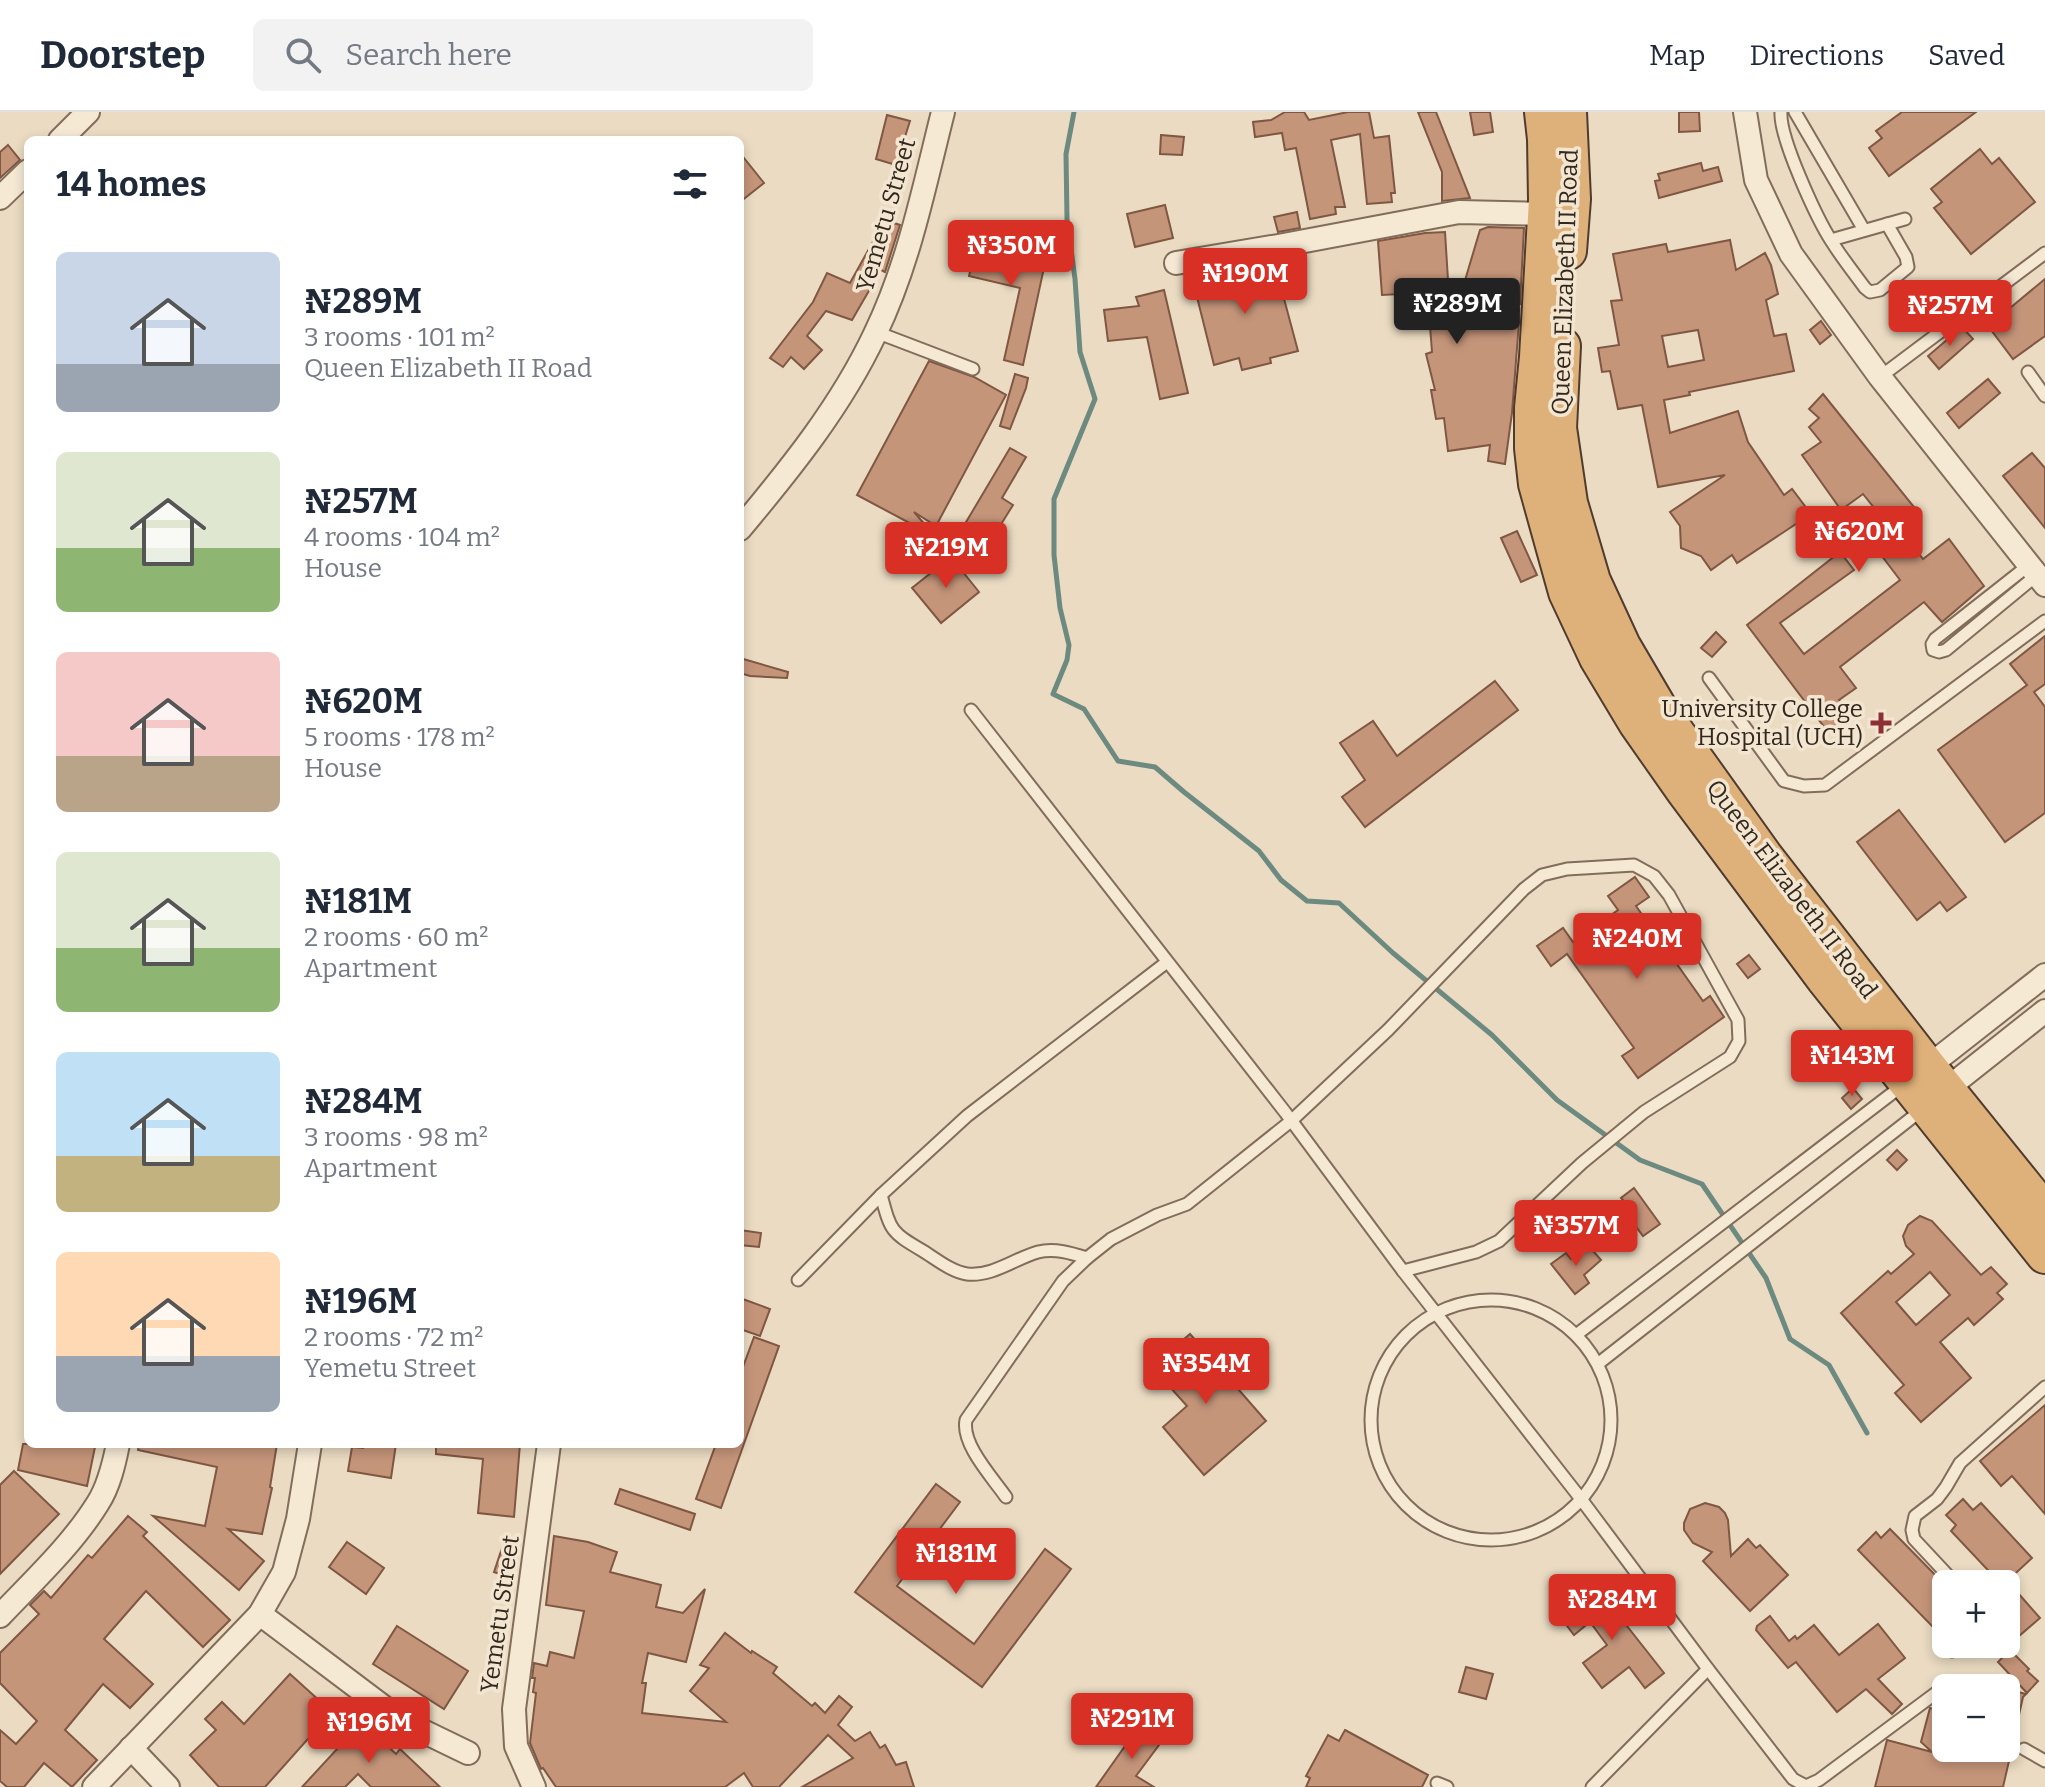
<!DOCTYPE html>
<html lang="en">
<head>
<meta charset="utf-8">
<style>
	:root { --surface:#fff; --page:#f2f2f3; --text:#1f2937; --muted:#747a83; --line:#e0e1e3; --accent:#d93025 }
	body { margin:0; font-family:Bitter,serif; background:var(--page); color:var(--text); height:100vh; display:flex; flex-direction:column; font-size:30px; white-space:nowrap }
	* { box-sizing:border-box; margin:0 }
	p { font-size:26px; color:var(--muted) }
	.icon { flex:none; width:44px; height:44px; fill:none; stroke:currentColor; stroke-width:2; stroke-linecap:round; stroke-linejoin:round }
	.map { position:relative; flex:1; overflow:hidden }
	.side { position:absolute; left:24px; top:24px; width:720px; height:1312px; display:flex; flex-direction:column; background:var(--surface); border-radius:12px; box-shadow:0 4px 12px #0003 }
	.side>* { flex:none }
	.tools { position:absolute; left:1932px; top:1458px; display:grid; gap:16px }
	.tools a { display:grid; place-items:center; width:88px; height:88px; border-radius:12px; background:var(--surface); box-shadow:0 4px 12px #0003; font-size:40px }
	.price { position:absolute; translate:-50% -68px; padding:0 18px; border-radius:8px; background:var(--accent); color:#fff; font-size:26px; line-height:52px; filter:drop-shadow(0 2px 4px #0008) }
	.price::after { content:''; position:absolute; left:50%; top:48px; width:24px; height:18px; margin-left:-12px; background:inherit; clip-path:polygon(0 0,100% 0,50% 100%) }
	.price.active { background:#222; color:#fff }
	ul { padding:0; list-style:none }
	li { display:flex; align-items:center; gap:24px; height:200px; padding:0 32px }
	li span { display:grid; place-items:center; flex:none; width:224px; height:160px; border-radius:12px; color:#555 }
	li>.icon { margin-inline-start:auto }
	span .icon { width:96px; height:96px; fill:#fffc; stroke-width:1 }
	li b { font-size:34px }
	h2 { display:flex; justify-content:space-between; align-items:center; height:96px; padding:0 32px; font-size:34px }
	header { display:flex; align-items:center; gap:48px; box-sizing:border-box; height:112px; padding:0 40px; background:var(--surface); border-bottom:2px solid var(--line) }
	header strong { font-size:38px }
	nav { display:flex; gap:44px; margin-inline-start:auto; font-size:28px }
	.search { width:560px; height:72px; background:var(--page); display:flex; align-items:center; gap:20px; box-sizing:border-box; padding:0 28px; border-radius:12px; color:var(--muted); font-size:30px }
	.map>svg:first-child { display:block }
</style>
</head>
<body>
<header>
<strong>Doorstep</strong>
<div class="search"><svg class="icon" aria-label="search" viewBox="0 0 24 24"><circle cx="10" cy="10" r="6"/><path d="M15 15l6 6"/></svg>Search here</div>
<nav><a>Map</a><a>Directions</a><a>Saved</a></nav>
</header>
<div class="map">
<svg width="2045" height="1675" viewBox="0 0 2045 1675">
	<rect width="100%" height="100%" fill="#eadbc2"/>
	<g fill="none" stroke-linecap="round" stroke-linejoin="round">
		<!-- stream -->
		<path stroke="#6c8a80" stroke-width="5" d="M1074 0 1066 42 1067 107 1075 167 1080 240 1095 287 1054 387V443L1060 496 1069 533 1067 548 1053 582 1084 597 1118 649 1155 655 1184 680 1259 739 1281 768 1307 789 1339 791 1393 841 1492 923 1557 988 1640 1048 1702 1072 1766 1166 1790 1227 1829 1253 1867 1321"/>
	</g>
	<!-- building -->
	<g fill="#c5957a" stroke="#7f5742" stroke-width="2" fill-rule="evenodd">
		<path d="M1285 0H1304L1309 8 1348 0H1369L1374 26 1389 24 1395 81H1391L1392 90 1367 92 1360 22 1331 28 1345 95H1335L1336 102 1310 107 1296 36 1285 38 1282 21 1255 25 1253 10 1271 8Z"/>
		<path d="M1418 0H1436L1470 86 1442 89V60Z"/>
		<path d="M1470 0H1490L1493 20 1474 23Z"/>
		<path d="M1679 0H1699L1700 19 1679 20Z"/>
		<path d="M1902 0H1976L1889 64 1869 36 1882 26 1876 19Z"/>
		<path d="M887 3 910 9 896 53 876 47Z"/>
		<path d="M1161 23 1184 25 1182 43 1160 42Z"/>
		<path d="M8 33 20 48 0 66V40Z"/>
		<path d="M1980 37 1992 52 1999 46 2035 90 1971 142 1934 96 1942 90 1931 77Z"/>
		<path d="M740 41 764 71 740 90Z"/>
		<path d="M1701 51 1703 59 1718 55 1722 69 1659 86 1655 69 1660 68 1658 62Z"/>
		<path d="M1165 93 1173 126 1135 135 1127 102Z"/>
		<path d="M1297 100 1300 116 1278 120 1274 105Z"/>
		<path d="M885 108 900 113 885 160 881 158 852 208 826 199 807 224 822 238 804 257 791 245 783 255 770 246 813 190 827 161 850 171Z"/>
		<path d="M1488 115 1524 116 1520 192 1463 175 1480 118Z"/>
		<path d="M1445 120 1451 216 1454 204 1519 198 1515 210H1519L1512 301 1505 352 1488 349 1490 333 1448 339 1444 306 1436 307 1431 278H1435L1426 242 1432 240 1429 201 1401 202 1400 182 1382 183 1378 129 1425 121Z"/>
		<path d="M978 126 1018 135 1016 144 1045 151 1023 253 1004 248 1020 176 969 164Z"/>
		<path d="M1730 128 1736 158 1765 141 1771 153 1778 182 1766 188 1774 224 1786 222 1794 259 1689 280 1690 283 1664 288 1670 321 1738 299 1748 330 1784 383 1792 377 1811 402 1737 451 1732 443 1711 458 1701 444 1681 436 1680 414 1670 400 1725 363 1658 375 1642 293 1618 297 1610 259 1602 260 1598 236 1619 233 1611 189 1622 188 1613 142 1666 132 1668 140ZM1698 218 1704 248 1668 255 1662 224Z"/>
		<path d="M1275 153 1298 239 1270 246 1271 251 1242 258 1239 246 1214 253 1193 169 1222 162 1221 158 1246 154 1247 159Z"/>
		<path d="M2045 167V224L2013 247 1985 210 2008 193 2010 196Z"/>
		<path d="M1164 178 1188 281 1160 287 1147 225 1108 229 1104 198 1139 194 1136 185Z"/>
		<path d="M1821 209 1831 223 1820 232 1810 218Z"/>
		<path d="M1962 215 1973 227 1939 257 1928 244Z"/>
		<path d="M929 249 974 265 1006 283 936 414 914 400 933 422 932 423 857 383Z"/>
		<path d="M1015 262 1028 266 1026 276 1010 317 1000 314Z"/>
		<path d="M1988 267 2000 281 1959 316 1947 301Z"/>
		<path d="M1823 282 1914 395 1895 410 1923 447 1949 427 1984 474 1942 510 1924 490 1840 555 1856 576 1839 588 1850 603 1828 620 1747 513 1840 440 1854 458 1780 511 1804 542 1900 468 1878 439 1873 443 1860 425 1883 407 1863 382 1841 398 1802 343 1821 330 1809 315 1819 306 1809 297Z"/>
		<path d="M1010 336 1026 345 1002 386 1013 393 1000 414 995 411 980 442 956 427Z"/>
		<path d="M2032 341 2045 356V416L2003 364Z"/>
		<path d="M1517 419 1537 463 1521 470 1501 426Z"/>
		<path d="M951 445 979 480 941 511 912 476Z"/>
		<path d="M1716 520 1726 530 1712 545 1701 536Z"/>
		<path d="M2045 524V572L2034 580 2045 595V701L2005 730 1938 638 2027 573 2010 552Z"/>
		<path d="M740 546 788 560 787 566 750 564 740 561Z"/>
		<path d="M1495 569 1518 598 1365 715 1342 685 1365 668 1340 631 1373 609 1397 644Z"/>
		<path d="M1899 698 1966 785 1947 799 1940 790 1917 808 1857 730Z"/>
		<path d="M1635 765 1649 785 1636 794 1703 889 1710 884 1724 905 1638 966 1622 944 1634 936 1567 842 1551 854 1537 834 1563 816 1573 830 1618 798 1608 784Z"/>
		<path d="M1749 843 1760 857 1748 866 1737 852Z"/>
		<path d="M1853 976 1862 987 1851 997 1842 986Z"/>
		<path d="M1897 1038 1907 1048 1897 1058 1887 1048Z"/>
		<path d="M1634 1076 1660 1112 1643 1124 1623 1097 1628 1094 1621 1086Z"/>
		<path d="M1920 1104 1932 1109 1981 1163 1991 1155 2007 1172 1997 1181 2003 1187 1974 1213 1968 1206 1940 1230 1971 1266 1921 1310 1895 1281 1904 1273 1841 1201 1888 1159 1891 1162 1914 1142 1906 1134 1903 1124 1908 1113ZM1930 1160 1950 1183 1916 1213 1896 1190Z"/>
		<path d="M740 1118 761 1121 759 1135 740 1133Z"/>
		<path d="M1587 1132 1601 1148 1584 1163 1589 1171 1575 1182 1551 1152 1566 1141 1571 1147Z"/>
		<path d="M740 1186 770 1197 760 1224 740 1217Z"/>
		<path d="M1190 1222 1266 1309 1204 1363 1163 1315 1187 1294 1152 1255Z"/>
		<path d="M754 1225 779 1234 721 1396 696 1387 716 1332H740V1263Z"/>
		<path d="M2045 1293V1402L2012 1364 2001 1374 1980 1349Z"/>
		<path d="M23 1332H80L95 1335 87 1374 18 1358Z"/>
		<path d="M139 1332H277L270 1375 272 1376 262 1422 228 1417 264 1449 239 1478 153 1404 205 1414 217 1355 138 1338Z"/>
		<path d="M363 1332H396L391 1366 348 1359 352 1335 363 1336Z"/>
		<path d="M436 1332H520L514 1405 478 1401 483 1347 436 1342Z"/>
		<path d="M14 1359 59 1402 0 1462V1373Z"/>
		<path d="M936 1372 960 1390 897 1474 974 1532 1045 1437 1071 1457 982 1575 855 1480Z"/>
		<path d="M620 1377 695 1402 690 1418 615 1392Z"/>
		<path d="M1963 1387 1973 1398 1981 1391 2032 1446 2004 1472H2001L1951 1419 1956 1413 1946 1403Z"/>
		<path d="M1705 1391 1719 1395 1725 1401 1728 1408 1731 1444 1748 1427 1756 1436 1760 1433 1788 1463 1750 1499 1703 1449 1712 1440 1693 1431 1684 1418V1411L1690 1397Z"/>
		<path d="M128 1404 147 1420 143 1424 230 1508 203 1535 146 1479 104 1527 153 1572 130 1596 103 1572 65 1618 97 1648 72 1675 44 1651 24 1675H7L0 1669V1618L16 1632 37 1609 0 1571V1541L39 1502 30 1493 44 1479 51 1486 88 1443 92 1446Z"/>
		<path d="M1890 1417 1946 1474V1523L1935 1512 1932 1514 1858 1438 1876 1420 1881 1426Z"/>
		<path d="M554 1424 588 1430 617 1440 610 1460 661 1473 656 1495 683 1501 705 1477 686 1550 648 1541 642 1571H646L642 1601 726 1610 690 1579 709 1556 700 1553 725 1521 751 1541 752 1539 777 1555 773 1561 812 1594 815 1591 825 1601 839 1584 852 1595 838 1613 855 1629 870 1620 880 1636 885 1633 896 1653 906 1650 914 1675H802L853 1646 828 1623 779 1675H753L744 1661 725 1675H556L543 1656 541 1657 530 1631 536 1581 533 1580 535 1566H532L534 1551 547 1554 550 1540 574 1546 584 1499 546 1493Z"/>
		<path d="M347 1430 384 1456 366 1482 329 1455Z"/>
		<path d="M502 1436 518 1441 509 1465 494 1460Z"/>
		<path d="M1598 1477 1603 1484 1606 1482 1630 1512 1627 1514 1664 1561 1645 1576 1629 1555 1602 1576 1583 1551 1607 1533 1590 1510 1574 1523 1561 1506Z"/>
		<path d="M2018 1481 2040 1506 2019 1524 2006 1509V1491Z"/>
		<path d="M1770 1504 1789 1529 1795 1524 1797 1527 1814 1513 1839 1543 1878 1512 1905 1546 1878 1567 1902 1592 1892 1602 1866 1577 1837 1600 1796 1550 1788 1556 1756 1518 1757 1514Z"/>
		<path d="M397 1514 468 1559 444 1597 373 1552Z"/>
		<path d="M2010 1538 2029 1557 2027 1559 2038 1569 2027 1581 1998 1550Z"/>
		<path d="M1466 1555 1493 1562 1486 1587 1459 1580Z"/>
		<path d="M290 1562 332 1600 265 1675H219L190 1643 216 1618 205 1607 222 1590 244 1612Z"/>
		<path d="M2006 1577 2026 1582 2023 1585 2012 1634 2006 1633Z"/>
		<path d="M1930 1596 1946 1600V1636H2012L2003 1675H1875L1887 1628 1932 1640 1921 1630Z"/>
		<path d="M362 1610 396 1642 400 1637 440 1675H371L358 1662 345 1675H302Z"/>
		<path d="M1140 1613 1162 1629 1136 1664 1154 1675H1096Z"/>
		<path d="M1345 1618 1428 1663 1422 1675H1306L1310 1666 1306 1664 1328 1623 1339 1629Z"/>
	</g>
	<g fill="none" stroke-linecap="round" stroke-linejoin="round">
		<!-- service casing -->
		<g stroke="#826d5b" stroke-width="15">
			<g id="service">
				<path d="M1781 0C1779 25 1817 107 1832 130 1842 146 1854 161 1865 176L1870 180 1880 178 1908 155 1906 145 1887 112"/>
				<path d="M1795 0 1864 118"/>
				<path d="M1831 128 1905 107"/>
				<path d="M876 220 973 257"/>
				<path d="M2028 260 2045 284"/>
				<path d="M1880 265 2045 141"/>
				<path d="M2029 453 1935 527 1932 532 1933 538 1939 540 1946 538 2038 462"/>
				<path d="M1709 566 1784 669 1804 674 1825 673 2045 509"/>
				<path d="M971 598 1285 1000 1403 1159 1581 1387 1708 1557 1793 1667 1806 1674 1819 1668 1940 1578"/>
				<path d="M881 1083C891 1120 891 1120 923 1139 936 1147 952 1160 967 1162 992 1165 1016 1146 1038 1140 1055 1136 1071 1141 1087 1146"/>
				<path d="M798 1168 881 1083 967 1004 1167 850"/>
				<circle cx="1491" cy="1308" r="120"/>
				<path d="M1576 1223 1903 973"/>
				<path d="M1599 1251 1923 997"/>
				<path d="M1006 1385C992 1365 961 1332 966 1308L1063 1169 1087 1146 1111 1127 1157 1103 1187 1092 1291 1009 1388 918 1524 777 1542 763 1567 757 1634 753 1654 764 1669 783 1738 908 1739 929 1730 945 1644 1000 1582 1051 1499 1129 1476 1140 1403 1159"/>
				<path d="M1956 1472 1914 1427 1912 1418 1915 1404 1937 1387 1946 1375 1960 1351 2045 1275"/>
				<path d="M1952 1539 1955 1532"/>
				<path d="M2024 1637 2045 1649"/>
				<path d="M1437 1671 1447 1675"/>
				<path d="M1592 1675 1708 1557"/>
			</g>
		</g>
		<!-- minor casing -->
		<g stroke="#826d5b" stroke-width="26">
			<g id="minor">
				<path d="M1745 0 1756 68 1791 142 1880 265 2045 473"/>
				<path d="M60 28 88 0"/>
				<path d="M0 86 28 59"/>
				<path d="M1176 151 1278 134 1459 100 1546 102"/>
				<path d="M740 417C791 356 841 294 875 222 909 152 924 75 943 0"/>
				<path d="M1920 961 2045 863"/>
				<path d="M1939 983 2045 899"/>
				<path d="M260 1502 402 1609 468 1641"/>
				<path d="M0 1504C34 1468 72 1433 98 1391 109 1374 114 1352 118 1332"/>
				<path d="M131 1636 168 1675"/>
				<path d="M94 1675 260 1502 284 1460 298 1407 310 1332"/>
				<path d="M534 1675 516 1634 514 1597 549 1332"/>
			</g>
		</g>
		<!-- trunk casing -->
		<g stroke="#503c2f" stroke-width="40">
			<g id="trunk">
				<path d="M1543 0 1546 27 1547 88 1538 245 1533 296V336L1537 372 1567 480 1598 546 1637 611 1684 678 1825 867 2045 1143"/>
				<path d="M1568 0 1572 87 1568 139"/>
				<path d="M1562 234 1558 316 1569 391 1592 469 1622 534 1659 597 1764 744 1928 955 2045 1100"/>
			</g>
		</g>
		<!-- service -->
		<use href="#service" stroke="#f5e9d4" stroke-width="11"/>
		<!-- minor -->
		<use href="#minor" stroke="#f5e9d4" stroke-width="22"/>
		<!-- trunk -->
		<use href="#trunk" stroke="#dfb17a" stroke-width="36"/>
	</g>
	<!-- markers -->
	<path fill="#8c3036" stroke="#f2e6d1" stroke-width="3" d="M1877 599h8v8h8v8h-8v8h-8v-8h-8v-8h8z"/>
	<g text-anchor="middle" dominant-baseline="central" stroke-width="7" stroke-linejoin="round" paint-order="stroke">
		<!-- street labels -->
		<g font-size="24" fill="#33271e" stroke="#f2e6d1">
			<text transform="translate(886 103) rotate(-74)">Yemetu Street</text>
			<text transform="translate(1565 170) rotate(-88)">Queen Elizabeth II Road</text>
			<text transform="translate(1792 777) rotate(53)">Queen Elizabeth II Road</text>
			<text transform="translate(500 1502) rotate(-82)">Yemetu Street</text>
		</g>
		<!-- poi labels -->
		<g font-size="24" fill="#33271e" stroke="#f2e6d1" text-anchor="end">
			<text x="1863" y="597">University College<tspan x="1863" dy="28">Hospital (UCH)</tspan></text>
		</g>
	</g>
</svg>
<div class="tools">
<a>+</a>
<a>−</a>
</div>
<b class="price" style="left:1011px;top:176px">₦350M</b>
<b class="price" style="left:1245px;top:204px">₦190M</b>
<b class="price active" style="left:1457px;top:234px">₦289M</b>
<b class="price" style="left:1950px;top:236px">₦257M</b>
<b class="price" style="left:1859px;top:462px">₦620M</b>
<b class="price" style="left:946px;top:478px">₦219M</b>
<b class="price" style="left:1637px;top:869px">₦240M</b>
<b class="price" style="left:1852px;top:986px">₦143M</b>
<b class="price" style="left:1576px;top:1156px">₦357M</b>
<b class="price" style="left:1206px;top:1294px">₦354M</b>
<b class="price" style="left:956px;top:1484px">₦181M</b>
<b class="price" style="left:1612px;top:1530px">₦284M</b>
<b class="price" style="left:1132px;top:1649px">₦291M</b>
<b class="price" style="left:369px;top:1653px">₦196M</b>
<section class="side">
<h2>14 homes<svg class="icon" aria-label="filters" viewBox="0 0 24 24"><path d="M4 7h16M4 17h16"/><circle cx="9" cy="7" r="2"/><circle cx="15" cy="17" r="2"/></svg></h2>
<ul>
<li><span style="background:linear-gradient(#c9d6e8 70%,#9aa5b1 0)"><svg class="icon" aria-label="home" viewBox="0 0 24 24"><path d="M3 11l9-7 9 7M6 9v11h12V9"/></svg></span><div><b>₦289M</b><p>3 rooms · 101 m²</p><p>Queen Elizabeth II Road</p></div></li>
<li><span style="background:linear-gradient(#dfe7d0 60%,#8fb573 0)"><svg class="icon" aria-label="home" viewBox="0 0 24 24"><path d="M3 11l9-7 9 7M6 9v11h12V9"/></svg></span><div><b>₦257M</b><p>4 rooms · 104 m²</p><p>House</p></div></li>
<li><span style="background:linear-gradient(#f6c9c9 65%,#b9a48a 0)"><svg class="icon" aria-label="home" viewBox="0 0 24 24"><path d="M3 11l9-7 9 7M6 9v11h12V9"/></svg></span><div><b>₦620M</b><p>5 rooms · 178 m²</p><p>House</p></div></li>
<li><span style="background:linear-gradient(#dfe7d0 60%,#8fb573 0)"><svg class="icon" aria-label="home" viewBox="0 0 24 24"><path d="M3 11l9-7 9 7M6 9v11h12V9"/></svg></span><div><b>₦181M</b><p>2 rooms · 60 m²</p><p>Apartment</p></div></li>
<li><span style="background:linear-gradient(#bfe0f5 65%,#c2b280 0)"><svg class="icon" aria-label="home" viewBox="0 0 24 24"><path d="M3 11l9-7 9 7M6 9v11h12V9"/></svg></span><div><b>₦284M</b><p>3 rooms · 98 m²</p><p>Apartment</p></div></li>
<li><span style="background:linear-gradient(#ffd9b3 65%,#9aa5b1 0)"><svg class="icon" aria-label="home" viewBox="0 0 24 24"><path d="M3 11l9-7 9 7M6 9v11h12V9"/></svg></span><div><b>₦196M</b><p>2 rooms · 72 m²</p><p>Yemetu Street</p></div></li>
</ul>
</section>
</div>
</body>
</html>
